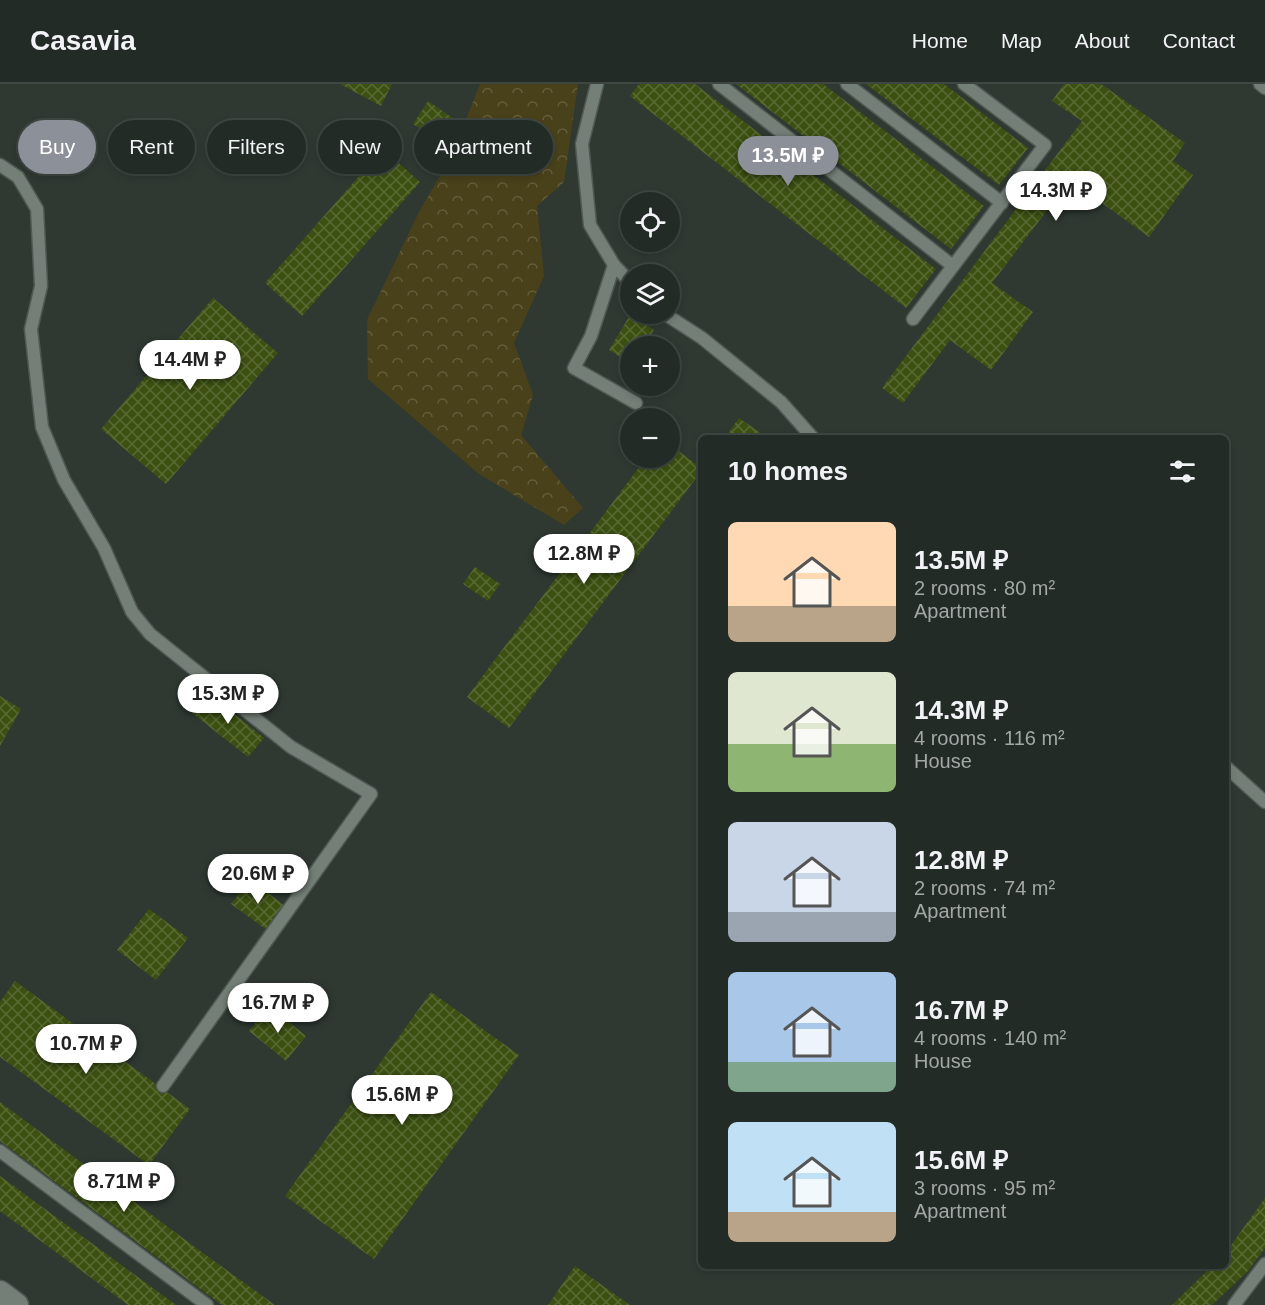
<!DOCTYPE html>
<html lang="en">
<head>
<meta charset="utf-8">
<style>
	:root { --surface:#232b26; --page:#2f3732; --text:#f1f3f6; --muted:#a3a7a7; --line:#404743; --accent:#8c9099 }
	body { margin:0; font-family:Arial,sans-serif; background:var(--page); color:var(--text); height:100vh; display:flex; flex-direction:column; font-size:22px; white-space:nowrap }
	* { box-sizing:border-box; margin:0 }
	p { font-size:20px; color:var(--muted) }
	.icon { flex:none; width:33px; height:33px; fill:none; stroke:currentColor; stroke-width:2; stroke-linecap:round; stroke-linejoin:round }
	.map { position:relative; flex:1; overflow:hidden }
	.drawer { position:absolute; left:698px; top:351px; width:531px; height:834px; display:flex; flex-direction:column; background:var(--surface); border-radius:9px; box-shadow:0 3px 9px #0003,0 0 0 2px var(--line) }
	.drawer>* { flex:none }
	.banner { position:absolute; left:18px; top:36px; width:570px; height:54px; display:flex; gap:12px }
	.buttons { position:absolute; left:620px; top:108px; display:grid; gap:12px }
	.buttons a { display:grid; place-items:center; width:60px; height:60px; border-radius:50%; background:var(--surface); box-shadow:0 3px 9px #0003,0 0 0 2px var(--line); font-size:30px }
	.price { position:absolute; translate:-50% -51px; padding:0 14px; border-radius:21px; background:#fff; color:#222; font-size:20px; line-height:39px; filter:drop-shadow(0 2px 3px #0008) }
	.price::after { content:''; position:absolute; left:50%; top:36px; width:18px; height:14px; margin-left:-9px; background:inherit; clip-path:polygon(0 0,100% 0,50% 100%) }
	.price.on { background:var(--accent); color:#fff }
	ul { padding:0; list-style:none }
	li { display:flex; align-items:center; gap:18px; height:150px; padding:0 30px }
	li span { display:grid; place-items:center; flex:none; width:168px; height:120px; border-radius:9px; color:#555 }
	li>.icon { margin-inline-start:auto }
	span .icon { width:72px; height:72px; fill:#fffc; stroke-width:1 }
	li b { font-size:26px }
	h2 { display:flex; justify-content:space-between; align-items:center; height:72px; padding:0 30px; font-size:26px }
	.tag { padding:0 21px; border-radius:27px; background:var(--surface); box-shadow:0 3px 9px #0003,0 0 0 2px var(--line); font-size:21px; line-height:54px }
	.tag.on { background:var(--accent); color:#fff }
	header { display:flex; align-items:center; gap:36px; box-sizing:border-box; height:84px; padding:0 30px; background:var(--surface); border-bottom:2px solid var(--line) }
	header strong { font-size:28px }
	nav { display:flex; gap:33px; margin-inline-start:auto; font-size:21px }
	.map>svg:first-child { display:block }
</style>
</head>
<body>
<header>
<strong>Casavia</strong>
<nav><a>Home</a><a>Map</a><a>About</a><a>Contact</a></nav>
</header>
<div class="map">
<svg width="1265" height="1221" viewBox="0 0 1265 1221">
	<defs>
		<pattern id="forest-crowns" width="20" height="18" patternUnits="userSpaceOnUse" patternTransform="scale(1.5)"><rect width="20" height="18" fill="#49411a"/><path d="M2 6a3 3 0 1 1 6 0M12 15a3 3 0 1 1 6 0" fill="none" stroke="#645d3c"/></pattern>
		<pattern id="building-cross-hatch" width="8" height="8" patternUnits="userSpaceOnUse" patternTransform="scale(1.5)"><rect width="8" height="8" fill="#3c5111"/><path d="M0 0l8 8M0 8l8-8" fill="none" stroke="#586b34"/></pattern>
	</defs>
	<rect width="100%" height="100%" fill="#2f3932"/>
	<!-- forest -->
	<path fill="url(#forest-crowns)" d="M480 0H578L564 98 537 122 544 192 514 259 533 311 521 351 583 424 564 441 479 390 368 295 367 236 419 128 451 73Z"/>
	<!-- building -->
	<g fill="url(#building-cross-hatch)">
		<path d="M340 0H392L381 22Z"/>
		<path d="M639 0H695L936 185 906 224 630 12Z"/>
		<path d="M736 0H823L984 122 951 165Z"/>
		<path d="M866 0H944L1028 64 999 101Z"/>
		<path d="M1064 0H1101L1185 59 1173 77 1193 91 1149 153 1070 96 992 199 1033 228 991 286 950 256 903 319 882 304 1082 37 1052 17Z"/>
		<path d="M428 17 457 37 442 59 413 40Z"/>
		<path d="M383 65 420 98 302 232 265 199Z"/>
		<path d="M213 214 278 269 166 400 101 345Z"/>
		<path d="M630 231 654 246 643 262H630V279L609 266Z"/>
		<path d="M739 334 768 354H725Z"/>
		<path d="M669 360 700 383V389L509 644 467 613 646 374H669Z"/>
		<path d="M475 483 500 500 488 517 463 500Z"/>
		<path d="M208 609 264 654 248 673 192 629Z"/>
		<path d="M0 612 21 625 0 662Z"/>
		<path d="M250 795 285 822 267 846 231 820Z"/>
		<path d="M149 825 188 854 156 896 117 866Z"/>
		<path d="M15 897 190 1025 149 1081 0 973V918Z"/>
		<path d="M431 908 519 971 374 1175 285 1112Z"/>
		<path d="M269 922 306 952 286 977 249 947Z"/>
		<path d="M0 1018 203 1169 275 1221H222L0 1057Z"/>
		<path d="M0 1092 176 1221H128L0 1127Z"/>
		<path d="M1265 1114V1164L1248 1187 1212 1221H1172L1212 1182H1226V1168Z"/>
		<path d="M575 1182 630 1221H548Z"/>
	</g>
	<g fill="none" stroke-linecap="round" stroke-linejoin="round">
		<!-- lane casing -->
		<g stroke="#4f5852" stroke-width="15">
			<g id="lane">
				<path d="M597 0 582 60 590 141 614 181 591 252 574 284 636 319"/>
				<path d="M719 0 953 182"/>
				<path d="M847 0 1002 119"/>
				<path d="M1260 0 1265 4"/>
				<path d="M0 81 18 93 37 125 41 202 31 245 42 343 64 396 104 464 132 528 150 550 291 663 371 710 163 1002"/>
				<path d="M614 181 630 198"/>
				<path d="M665 230 702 254 781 318 813 354"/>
				<path d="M913 235 1045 61 964 0"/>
				<path d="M1226 683 1265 718"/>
				<path d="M0 1067 207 1221"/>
				<path d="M1234 1221 1265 1180"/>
			</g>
		</g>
		<!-- street casing -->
		<g stroke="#4f5852" stroke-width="27">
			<path id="street" d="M0 1209 16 1221"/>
		</g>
		<!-- lane -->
		<use href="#lane" stroke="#737f77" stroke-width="12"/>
		<!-- street -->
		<use href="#street" stroke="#737f77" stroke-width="24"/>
	</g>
</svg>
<div class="buttons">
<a><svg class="icon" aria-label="locate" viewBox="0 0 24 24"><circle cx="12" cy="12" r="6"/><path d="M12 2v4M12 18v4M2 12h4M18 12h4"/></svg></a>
<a><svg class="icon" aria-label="layers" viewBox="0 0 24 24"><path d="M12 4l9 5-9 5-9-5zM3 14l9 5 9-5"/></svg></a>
<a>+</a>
<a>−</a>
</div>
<b class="price on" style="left:788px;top:103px">13.5M ₽</b>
<b class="price" style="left:1056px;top:138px">14.3M ₽</b>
<b class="price" style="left:190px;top:307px">14.4M ₽</b>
<b class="price" style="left:584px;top:501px">12.8M ₽</b>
<b class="price" style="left:228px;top:641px">15.3M ₽</b>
<b class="price" style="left:258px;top:821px">20.6M ₽</b>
<b class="price" style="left:278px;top:950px">16.7M ₽</b>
<b class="price" style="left:86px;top:991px">10.7M ₽</b>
<b class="price" style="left:402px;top:1042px">15.6M ₽</b>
<b class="price" style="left:124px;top:1129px">8.71M ₽</b>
<div class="banner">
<a class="tag on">Buy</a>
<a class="tag">Rent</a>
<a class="tag">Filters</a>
<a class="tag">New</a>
<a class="tag">Apartment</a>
</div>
<section class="drawer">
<h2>10 homes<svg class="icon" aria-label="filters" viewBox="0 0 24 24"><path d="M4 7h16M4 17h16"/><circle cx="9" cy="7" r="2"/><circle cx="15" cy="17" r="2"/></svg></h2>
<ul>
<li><span style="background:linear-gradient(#ffd9b3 70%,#b9a48a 0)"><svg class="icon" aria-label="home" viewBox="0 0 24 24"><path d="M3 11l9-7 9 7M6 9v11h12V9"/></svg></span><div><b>13.5M ₽</b><p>2 rooms · 80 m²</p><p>Apartment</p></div></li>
<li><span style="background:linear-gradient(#dfe7d0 60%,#8fb573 0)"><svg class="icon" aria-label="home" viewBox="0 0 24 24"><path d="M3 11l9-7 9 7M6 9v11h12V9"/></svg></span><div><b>14.3M ₽</b><p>4 rooms · 116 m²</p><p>House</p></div></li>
<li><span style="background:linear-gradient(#c9d6e8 75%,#9aa5b1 0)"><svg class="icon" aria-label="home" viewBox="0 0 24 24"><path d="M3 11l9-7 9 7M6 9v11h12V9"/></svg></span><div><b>12.8M ₽</b><p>2 rooms · 74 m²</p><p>Apartment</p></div></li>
<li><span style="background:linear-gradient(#a9c7e8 75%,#7fa58c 0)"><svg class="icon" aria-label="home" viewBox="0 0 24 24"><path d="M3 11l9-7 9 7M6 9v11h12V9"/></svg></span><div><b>16.7M ₽</b><p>4 rooms · 140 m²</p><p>House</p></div></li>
<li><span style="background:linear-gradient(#bfe0f5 75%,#b9a48a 0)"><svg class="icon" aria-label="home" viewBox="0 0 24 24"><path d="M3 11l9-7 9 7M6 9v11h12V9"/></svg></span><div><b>15.6M ₽</b><p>3 rooms · 95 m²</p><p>Apartment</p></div></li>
</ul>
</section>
</div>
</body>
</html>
